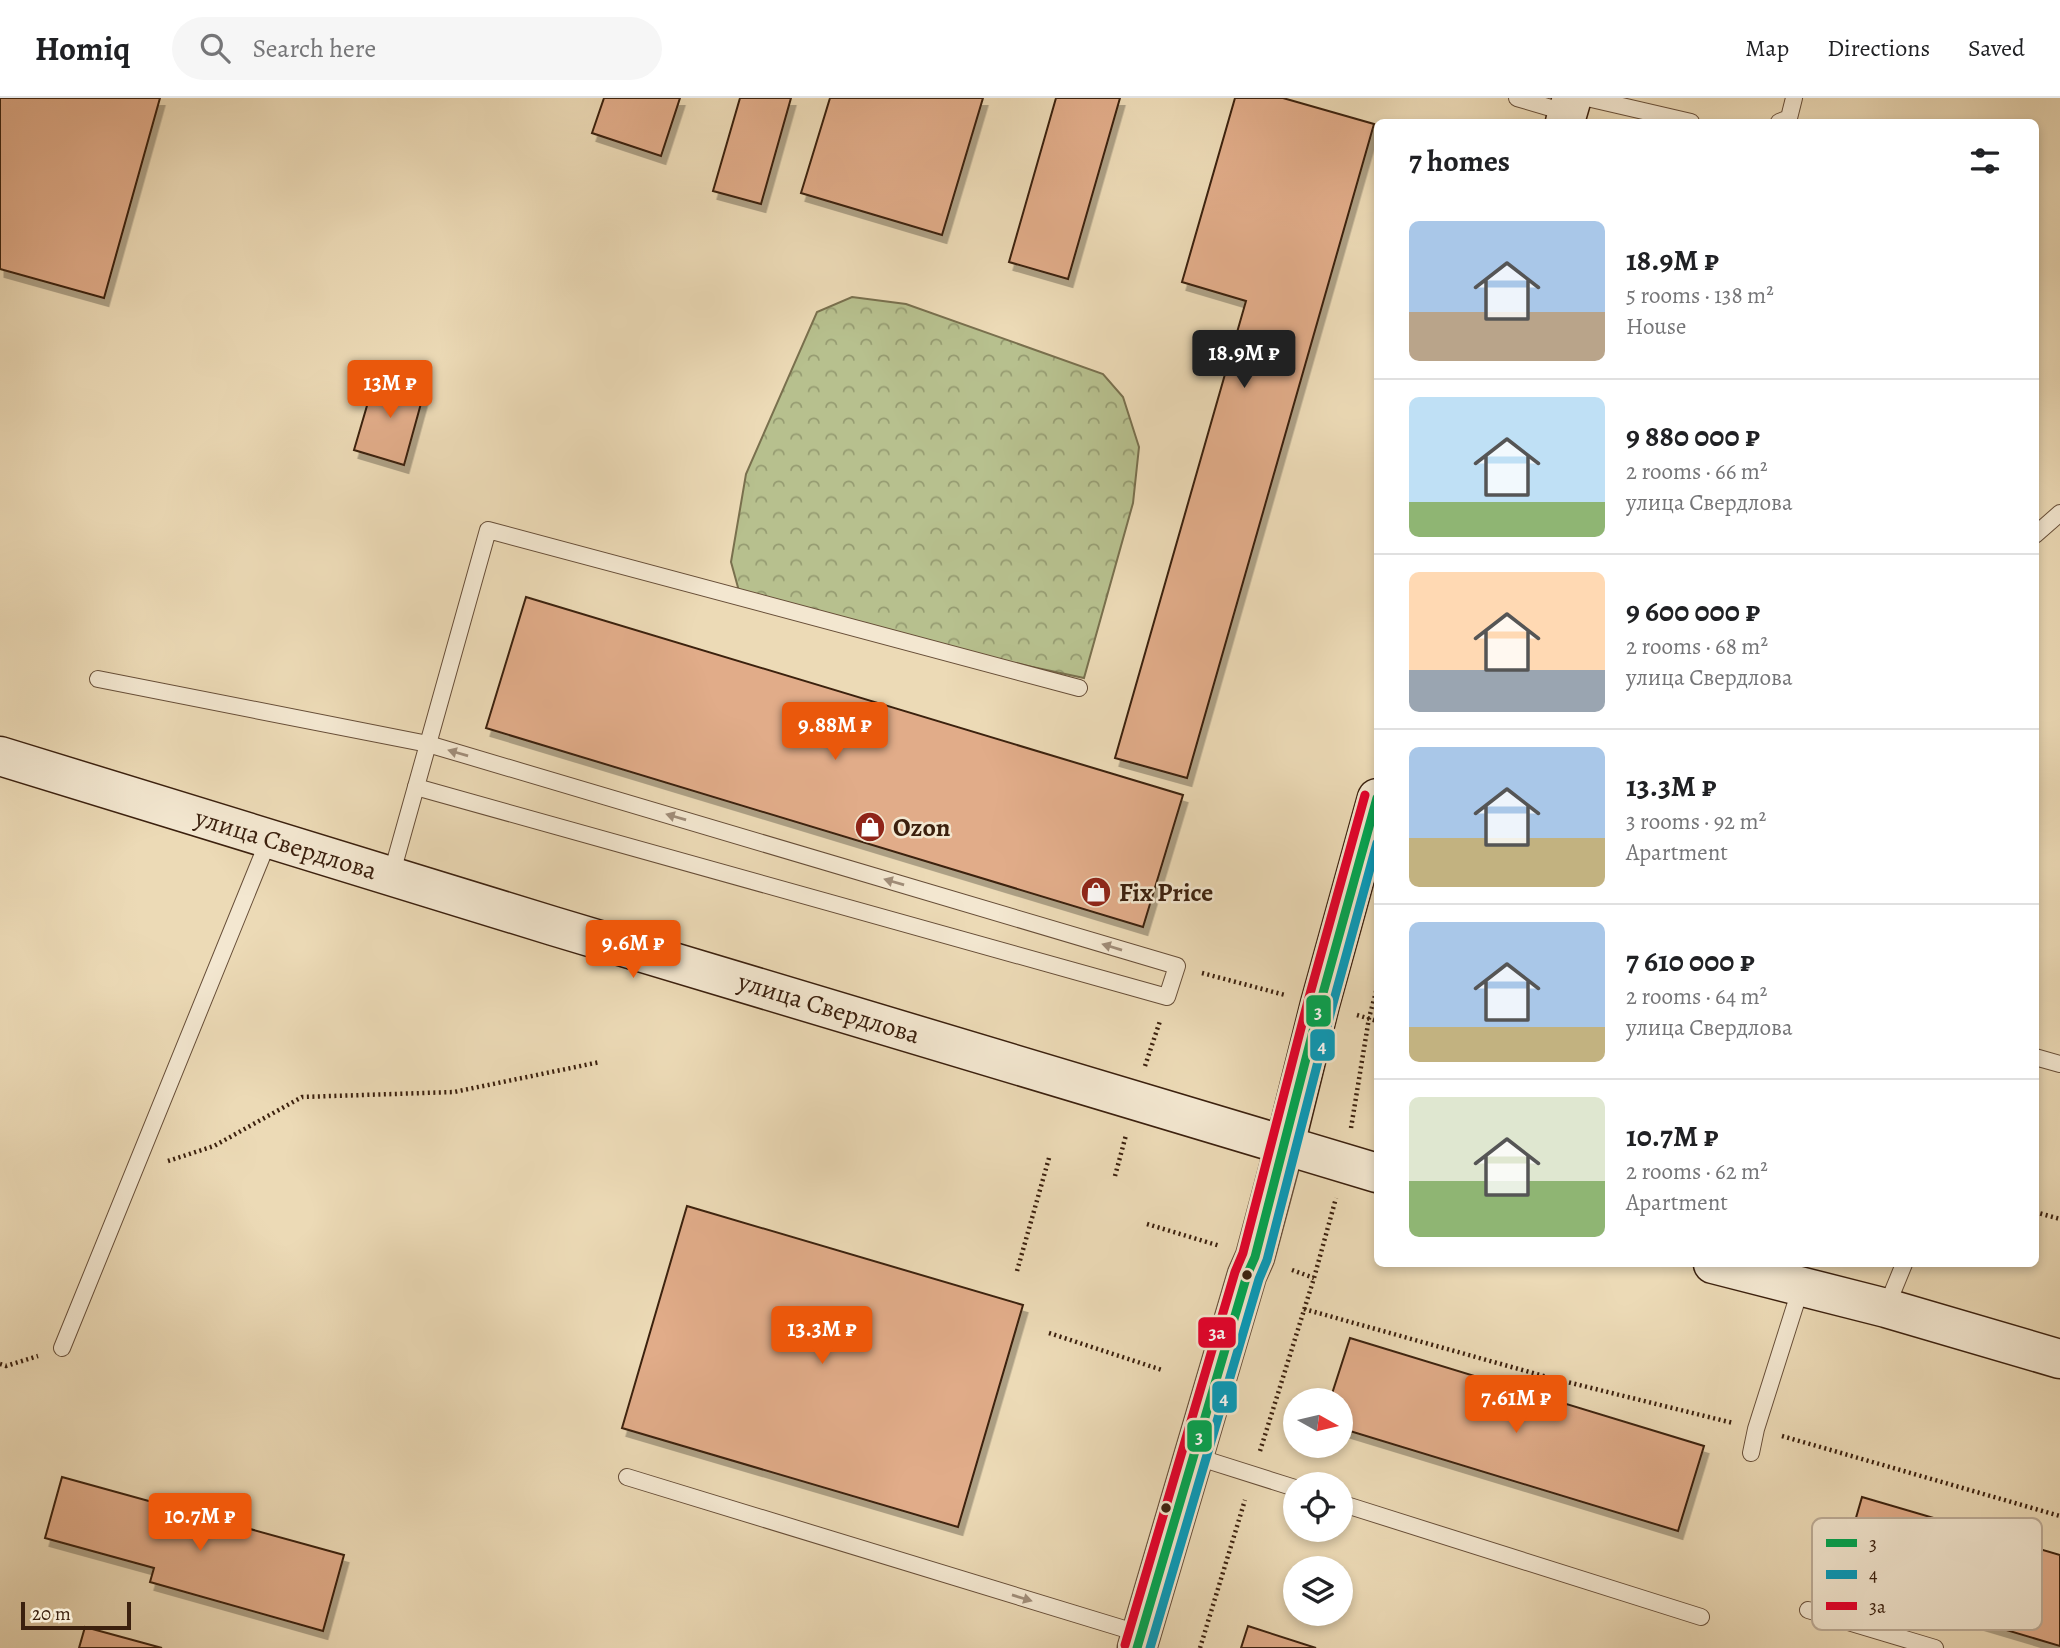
<!DOCTYPE html>
<html lang="en">
<head>
<meta charset="utf-8">
<style>
	:root { --surface:#fff; --page:#f6f6f6; --text:#202124; --muted:#757577; --line:#e0e0e0; --accent:#ea580c }
	body { margin:0; font-family:Alegreya,serif; background:var(--page); color:var(--text); height:100vh; display:flex; flex-direction:column; font-size:26px; white-space:nowrap }
	* { box-sizing:border-box; margin:0 }
	p { font-size:23px; color:var(--muted) }
	.icon { flex:none; width:38px; height:38px; fill:none; stroke:currentColor; stroke-width:2; stroke-linecap:round; stroke-linejoin:round }
	.map { position:relative; flex:1; overflow:hidden }
	.panel { position:absolute; left:1374px; top:21px; width:665px; height:1148px; display:flex; flex-direction:column; background:var(--surface); border-radius:10px; box-shadow:0 4px 10px #0003 }
	.panel>* { flex:none }
	.needle { width:46px; rotate:98deg }
	.tools { position:absolute; left:1283px; top:1290px; display:grid; gap:14px }
	.tools a { display:grid; place-items:center; width:70px; height:70px; border-radius:50%; background:var(--surface); box-shadow:0 4px 10px #0003; font-size:35px }
	.scale { position:absolute; left:21px; bottom:18px; width:110px; box-sizing:border-box; padding-left:7px; border:4px solid #3b200e; border-top:0; font-size:19px; line-height:24px; white-space:nowrap; color:#3b200e; -webkit-text-stroke:5px #f3e7d0; paint-order:stroke }
	.price { position:absolute; translate:-50% -60px; padding:0 16px; border-radius:7px; background:var(--accent); color:#fff; font-size:23px; line-height:46px; filter:drop-shadow(0 2px 4px #0008) }
	.price::after { content:''; position:absolute; left:50%; top:42px; width:21px; height:16px; margin-left:-10px; background:inherit; clip-path:polygon(0 0,100% 0,50% 100%) }
	.price.active { background:#222; color:#fff }
	ul { padding:0; list-style:none }
	li { display:flex; align-items:center; gap:21px; height:175px; padding:0 35px }
	li+li { border-top:2px solid var(--line) }
	li span { display:grid; place-items:center; flex:none; width:196px; height:140px; border-radius:10px; color:#555 }
	li>.icon { margin-inline-start:auto }
	span .icon { width:84px; height:84px; fill:#fffc; stroke-width:1 }
	li b { font-size:30px }
	h2 { display:flex; justify-content:space-between; align-items:center; height:84px; padding:0 35px; font-size:30px }
	header { display:flex; align-items:center; gap:42px; box-sizing:border-box; height:98px; padding:0 35px; background:var(--surface); border-bottom:2px solid var(--line) }
	header strong { font-size:33px }
	nav { display:flex; gap:38px; margin-inline-start:auto; font-size:24px }
	.search { width:490px; height:63px; background:var(--page); display:flex; align-items:center; gap:18px; box-sizing:border-box; padding:0 24px; border-radius:38px; color:var(--muted); font-size:26px }
	.map>svg:first-child { display:block }
</style>
</head>
<body>
<header>
<strong>Homiq</strong>
<div class="search"><svg class="icon" aria-label="search" viewBox="0 0 24 24"><circle cx="10" cy="10" r="6"/><path d="M15 15l6 6"/></svg>Search here</div>
<nav><a>Map</a><a>Directions</a><a>Saved</a></nav>
</header>
<div class="map">
<svg width="2060" height="1550" viewBox="0 0 2060 1550">
	<defs>
		<pattern id="forest-crowns" width="20" height="18" patternUnits="userSpaceOnUse" patternTransform="scale(1.75)"><rect width="20" height="18" fill="#b7c08e"/><path d="M2 6a3 3 0 1 1 6 0M12 15a3 3 0 1 1 6 0" fill="none" stroke="#969c72"/></pattern>
		<filter id="shadow"><feDropShadow dx="4.5" dy="8" stdDeviation="0" flood-color="#0004"/></filter>
	</defs>
	<rect width="100%" height="100%" fill="#ecdab6"/>
	<filter id="stains"><feTurbulence type="fractalNoise" baseFrequency=".00286" numOctaves="4"/><feColorMatrix values="0 0 0 0 .2 0 0 0 0 .09 0 0 0 0 .02 0 0 0 .5 -.17"/></filter>
	<radialGradient id="worn" r=".72"><stop offset=".6" stop-color="#630" stop-opacity="0"/><stop offset="1" stop-color="#630" stop-opacity=".3"/></radialGradient>
	<!-- forest -->
	<path fill="url(#forest-crowns)" stroke="#79704e" stroke-width="2" d="M852 199 906 206 1103 276 1123 299 1139 349 1133 405 1084 580 802 520 739 493 731 464 746 376 817 214Z"/>
	<!-- building -->
	<g fill="#e1ac89" stroke="#3b200e" stroke-width="2" filter="url(#shadow)">
		<path d="M0 0H160L104 200 0 171Z"/>
		<path d="M604 0H680L661 58 592 35Z"/>
		<path d="M740 0H791L761 106 713 93Z"/>
		<path d="M830 0H983L942 137 801 95Z"/>
		<path d="M1056 0H1120L1068 181 1009 164Z"/>
		<path d="M1235 0H1283L1374 26 1187 680 1115 660 1246 203 1182 184Z"/>
		<path d="M376 277 425 291 404 367 354 352Z"/>
		<path d="M526 499 1183 697 1143 829 486 630Z"/>
		<path d="M687 1108 1023 1207 958 1429 622 1330Z"/>
		<path d="M1350 1240 1704 1348 1678 1433 1340 1330V1302H1330Z"/>
		<path d="M62 1379 344 1457 323 1533 150 1484 154 1470 45 1440Z"/>
		<path d="M1862 1399 2060 1457V1548L1838 1482Z"/>
		<path d="M1248 1528 1316 1550H1241Z"/>
		<path d="M85 1529 162 1550H79Z"/>
	</g>
	<g fill="none" stroke-linecap="round" stroke-linejoin="round">
		<!-- service casing -->
		<g stroke="#674e38" stroke-width="18">
			<g id="service">
				<path d="M1517 0 1568 15"/>
				<path d="M1587 0 1691 24"/>
				<path d="M1779 24 1789 20 1794 0"/>
				<path d="M2035 437 2060 415"/>
				<path d="M98 581 428 646 1177 868 1167 899 416 689"/>
				<path d="M391 778 488 432 1079 590"/>
				<path d="M2035 959 2060 966"/>
				<path d="M1886 1210 1904 1166"/>
				<path d="M62 1250 269 741"/>
				<path d="M1751 1355 1756 1331 1801 1189"/>
				<path d="M1194 1358 1295 1390"/>
				<path d="M627 1379 1141 1536"/>
				<path d="M1340 1405 1701 1519"/>
				<path d="M1808 1512 1935 1550"/>
			</g>
		</g>
		<!-- tertiary casing -->
		<g stroke="#674e38" stroke-width="41">
			<path id="tertiary" d="M1137 1550 1247 1177 1255 1159 1285 1047"/>
		</g>
		<!-- secondary casing -->
		<g stroke="#3b200e" stroke-width="41">
			<g id="secondary">
				<path d="M1565 24 1572 0"/>
				<path d="M0 658 553 828 1377 1075"/>
				<path d="M1285 1047 1320 906 1377 700"/>
				<path d="M1713 1166 1886 1210 2060 1261"/>
			</g>
		</g>
		<!-- path -->
		<g stroke="#3b200e" stroke-width="4.5" stroke-dasharray="2 3.5" stroke-linecap="butt">
			<path d="M1202 875 1285 897"/>
			<path d="M1357 917 1377 923"/>
			<path d="M1145 968 1160 923"/>
			<path d="M1351 1030 1369 920 1377 890"/>
			<path d="M168 1063 214 1048 302 999 454 994 600 964"/>
			<path d="M1115 1078 1126 1037"/>
			<path d="M2035 1114 2060 1121"/>
			<path d="M1147 1126 1220 1148"/>
			<path d="M1292 1172 1314 1180"/>
			<path d="M1017 1173 1049 1060"/>
			<path d="M1304 1211 1551 1280 1733 1325"/>
			<path d="M1049 1235 1162 1272"/>
			<path d="M0 1266 6 1268 38 1258"/>
			<path d="M1782 1338 2060 1418"/>
			<path d="M1260 1353 1314 1180 1336 1100"/>
			<path d="M1200 1550 1245 1402"/>
		</g>
		<!-- service -->
		<use href="#service" stroke="#f3e7d0" stroke-width="16"/>
		<!-- tertiary -->
		<use href="#tertiary" stroke="#f3e7d0" stroke-width="38"/>
		<!-- secondary -->
		<use href="#secondary" stroke="#f3e7d0" stroke-width="38"/>
		<!-- bus-1 casing -->
		<g stroke="#f3e7d0" stroke-width="14">
			<path id="bus-1" d="M1137 1550 1247 1177 1255 1159 1320 906 1377 700"/>
		</g>
		<!-- bus-2 casing -->
		<g stroke="#f3e7d0" stroke-width="14">
			<path id="bus-2" d="M1150 1550 1259 1181 1267 1162 1332 909 1377 745"/>
		</g>
		<!-- bus-3 casing -->
		<g stroke="#f3e7d0" stroke-width="14">
			<path id="bus-3" d="M1125 1547 1235 1174 1243 1155 1308 903 1365 697"/>
		</g>
		<!-- bus-1 -->
		<use href="#bus-1" stroke="#00a651" stroke-width="9"/>
		<!-- bus-2 -->
		<use href="#bus-2" stroke="#069bbb" stroke-width="9"/>
		<!-- bus-3 -->
		<use href="#bus-3" stroke="#e4002b" stroke-width="9"/>
	</g>
	<!-- one-way arrows -->
	<defs><path id="oneway-solid" d="M-6-.8H1V-3.2L6.5 0L1 3.2V.8H-6Z" transform="scale(1.75)"/></defs>
	<g fill="#a08d79">
		<use href="#oneway-solid" transform="translate(458 655) rotate(-164)"/>
		<use href="#oneway-solid" transform="translate(676 719) rotate(-164)"/>
		<use href="#oneway-solid" transform="translate(894 784) rotate(-164)"/>
		<use href="#oneway-solid" transform="translate(1112 849) rotate(-163)"/>
		<use href="#oneway-solid" transform="translate(1022 1500) rotate(17)"/>
	</g>
	<!-- icons -->
	<defs>
		<g id="shop-disc" transform="scale(1.575)"><circle r="9.5" fill="#8f2418" stroke="#f3e7d0"/><path d="M-5-2.5h2.3a2.7 3.5 0 0 1 5.4 0H5L5.5 6h-11ZM-1.5-2.5h3a1.5 2.3 0 0 0-3 0Z" fill="#fff"/></g>
	</defs>
	<g fill-rule="evenodd">
		<use href="#shop-disc" x="870" y="729"/>
		<use href="#shop-disc" x="1096" y="794"/>
	</g>
	<!-- markers -->
	<g fill="#3b200e" stroke="#f3e7d0" stroke-width="2.5">
		<circle cx="1247" cy="1177" r="6"/>
		<circle cx="1166" cy="1410" r="6"/>
	</g>
	<g text-anchor="middle" dominant-baseline="central" stroke-width="5" stroke-linejoin="round" paint-order="stroke">
		<!-- poi labels -->
		<g font-size="26" font-weight="bold" fill="#3b200e" stroke="#f3e7d0" text-anchor="start">
			<text x="893" y="729">Ozon</text>
			<text x="1119" y="794">Fix Price</text>
		</g>
		<!-- street labels -->
		<g font-size="26" fill="#3b200e" stroke="#f3e7d0">
			<text transform="translate(286 746) rotate(17)">улица Свердлова</text>
			<text transform="translate(829 910) rotate(17)">улица Свердлова</text>
		</g>
	</g>
	<!-- legend -->
	<rect x="1812" y="1420" width="230" height="112" rx="10" fill="#f3e7d0" stroke="#bcab96" stroke-width="2"/>
	<rect x="1826" y="1441" width="31" height="8" fill="#00a651"/>
	<rect x="1826" y="1472" width="31" height="9" fill="#069bbb"/>
	<rect x="1826" y="1504" width="31" height="8" fill="#e4002b"/>
	<g font-size="19" fill="#3b200e">
		<text x="1869" y="1452">3</text>
		<text x="1869" y="1483">4</text>
		<text x="1869" y="1515">3а</text>
	</g>
	<g stroke="#f3e7d0" stroke-width="2.5">
		<rect x="1305" y="896" width="27" height="34" rx="7" fill="#00a651"/>
		<rect x="1309" y="930" width="27" height="34" rx="7" fill="#069bbb"/>
		<rect x="1197" y="1218" width="40" height="33" rx="7" fill="#e4002b"/>
		<rect x="1211" y="1282" width="27" height="34" rx="7" fill="#069bbb"/>
		<rect x="1186" y="1321" width="27" height="34" rx="7" fill="#00a651"/>
	</g>
	<g font-size="19" text-anchor="middle" font-weight="bold" fill="#fff">
		<text x="1318" y="920">3</text>
		<text x="1322" y="954">4</text>
		<text x="1217" y="1241">3а</text>
		<text x="1224" y="1306">4</text>
		<text x="1199" y="1345">3</text>
	</g>
	<rect width="100%" height="100%" filter="url(#stains)"/>
	<rect width="100%" height="100%" fill="url(#worn)"/>
</svg>
<div class="tools">
<a><svg class="needle" viewBox="-14 -14 28 28"><path d="M0-13l5 13h-10z" fill="#e53935"/><path d="M0 13l5-13h-10z" fill="#757577"/></svg></a>
<a><svg class="icon" aria-label="locate" viewBox="0 0 24 24"><circle cx="12" cy="12" r="6"/><path d="M12 2v4M12 18v4M2 12h4M18 12h4"/></svg></a>
<a><svg class="icon" aria-label="layers" viewBox="0 0 24 24"><path d="M12 4l9 5-9 5-9-5zM3 14l9 5 9-5"/></svg></a>
</div>
<div class="scale">20 m</div>
<b class="price active" style="left:1244px;top:292px">18.9M ₽</b>
<b class="price" style="left:390px;top:322px">13M ₽</b>
<b class="price" style="left:835px;top:664px">9.88M ₽</b>
<b class="price" style="left:633px;top:882px">9.6M ₽</b>
<b class="price" style="left:822px;top:1268px">13.3M ₽</b>
<b class="price" style="left:1516px;top:1337px">7.61M ₽</b>
<b class="price" style="left:200px;top:1455px">10.7M ₽</b>
<section class="panel">
<h2>7 homes<svg class="icon" aria-label="filters" viewBox="0 0 24 24"><path d="M4 7h16M4 17h16"/><circle cx="9" cy="7" r="2"/><circle cx="15" cy="17" r="2"/></svg></h2>
<ul>
<li><span style="background:linear-gradient(#a9c7e8 65%,#b9a48a 0)"><svg class="icon" aria-label="home" viewBox="0 0 24 24"><path d="M3 11l9-7 9 7M6 9v11h12V9"/></svg></span><div><b>18.9M ₽</b><p>5 rooms · 138 m²</p><p>House</p></div></li>
<li><span style="background:linear-gradient(#bfe0f5 75%,#8fb573 0)"><svg class="icon" aria-label="home" viewBox="0 0 24 24"><path d="M3 11l9-7 9 7M6 9v11h12V9"/></svg></span><div><b>9 880 000 ₽</b><p>2 rooms · 66 m²</p><p>улица Свердлова</p></div></li>
<li><span style="background:linear-gradient(#ffd9b3 70%,#9aa5b1 0)"><svg class="icon" aria-label="home" viewBox="0 0 24 24"><path d="M3 11l9-7 9 7M6 9v11h12V9"/></svg></span><div><b>9 600 000 ₽</b><p>2 rooms · 68 m²</p><p>улица Свердлова</p></div></li>
<li><span style="background:linear-gradient(#a9c7e8 65%,#c2b280 0)"><svg class="icon" aria-label="home" viewBox="0 0 24 24"><path d="M3 11l9-7 9 7M6 9v11h12V9"/></svg></span><div><b>13.3M ₽</b><p>3 rooms · 92 m²</p><p>Apartment</p></div></li>
<li><span style="background:linear-gradient(#a9c7e8 75%,#c2b280 0)"><svg class="icon" aria-label="home" viewBox="0 0 24 24"><path d="M3 11l9-7 9 7M6 9v11h12V9"/></svg></span><div><b>7 610 000 ₽</b><p>2 rooms · 64 m²</p><p>улица Свердлова</p></div></li>
<li><span style="background:linear-gradient(#dfe7d0 60%,#8fb573 0)"><svg class="icon" aria-label="home" viewBox="0 0 24 24"><path d="M3 11l9-7 9 7M6 9v11h12V9"/></svg></span><div><b>10.7M ₽</b><p>2 rooms · 62 m²</p><p>Apartment</p></div></li>
</ul>
</section>
</div>
</body>
</html>
